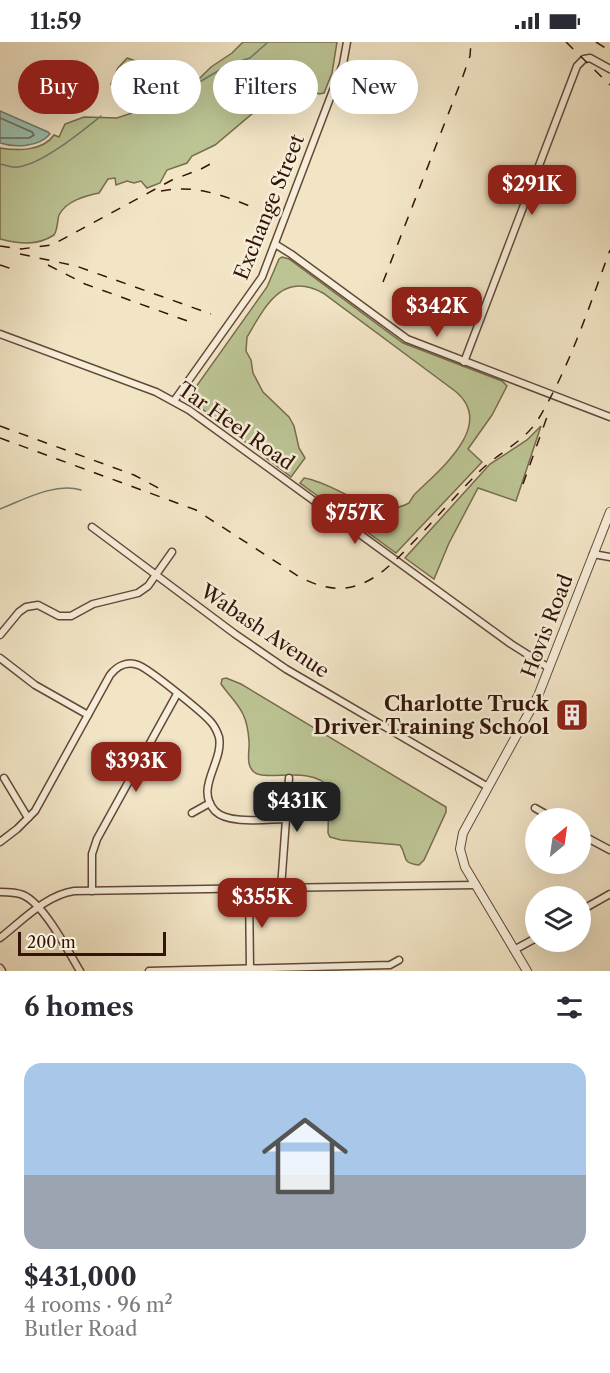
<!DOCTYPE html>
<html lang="en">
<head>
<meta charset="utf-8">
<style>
	:root { --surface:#fff; --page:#f7f7f7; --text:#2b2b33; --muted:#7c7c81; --accent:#8f2418 }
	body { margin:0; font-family:"Libre Caslon Text",serif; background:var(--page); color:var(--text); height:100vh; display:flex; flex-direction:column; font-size:22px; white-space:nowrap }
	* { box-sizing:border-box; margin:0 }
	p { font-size:20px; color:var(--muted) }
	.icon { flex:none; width:33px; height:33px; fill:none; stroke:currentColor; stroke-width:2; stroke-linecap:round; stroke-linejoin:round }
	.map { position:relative; height:929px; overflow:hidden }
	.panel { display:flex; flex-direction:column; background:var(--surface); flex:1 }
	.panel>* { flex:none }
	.hud { position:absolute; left:18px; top:18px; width:574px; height:54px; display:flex; gap:12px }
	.needle { width:39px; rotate:29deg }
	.fabs { position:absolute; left:525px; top:766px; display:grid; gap:12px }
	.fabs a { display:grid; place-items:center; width:66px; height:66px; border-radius:50%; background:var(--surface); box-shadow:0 6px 24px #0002; font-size:30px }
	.scale { position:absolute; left:18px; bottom:15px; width:148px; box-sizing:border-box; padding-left:6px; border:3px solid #331408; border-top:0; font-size:16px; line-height:21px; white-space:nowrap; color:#331408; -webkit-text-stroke:4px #f7eeda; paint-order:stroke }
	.price { position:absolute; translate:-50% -51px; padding:0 14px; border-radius:12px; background:var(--accent); color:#fff; font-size:20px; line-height:39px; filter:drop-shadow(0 2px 3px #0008) }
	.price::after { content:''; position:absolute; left:50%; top:36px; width:18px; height:14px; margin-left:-9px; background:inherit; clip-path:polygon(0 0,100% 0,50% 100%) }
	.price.active { background:#222; color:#fff }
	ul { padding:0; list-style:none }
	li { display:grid; align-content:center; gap:12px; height:318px; padding:0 24px }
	li span { display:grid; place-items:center; height:186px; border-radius:18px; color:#555 }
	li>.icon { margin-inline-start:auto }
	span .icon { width:108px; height:108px; fill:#fffc; stroke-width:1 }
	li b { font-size:26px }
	h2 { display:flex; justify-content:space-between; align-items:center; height:72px; padding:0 24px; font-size:26px }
	.tag { padding:0 21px; border-radius:27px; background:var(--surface); box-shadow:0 6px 24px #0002; font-size:21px; line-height:54px }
	.tag.active { background:var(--accent); color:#fff }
	.status { display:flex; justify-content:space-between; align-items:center; height:42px; padding:0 30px; background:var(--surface); direction:ltr }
	.status svg { height:16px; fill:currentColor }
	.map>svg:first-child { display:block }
</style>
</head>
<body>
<div class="status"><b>11:59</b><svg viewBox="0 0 49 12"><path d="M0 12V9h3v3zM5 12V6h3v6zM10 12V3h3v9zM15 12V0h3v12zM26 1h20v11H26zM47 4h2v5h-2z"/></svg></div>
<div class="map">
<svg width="610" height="929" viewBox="0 0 610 929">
	<rect width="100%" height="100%" fill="#f2e5c6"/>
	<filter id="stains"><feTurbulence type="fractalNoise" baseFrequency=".00333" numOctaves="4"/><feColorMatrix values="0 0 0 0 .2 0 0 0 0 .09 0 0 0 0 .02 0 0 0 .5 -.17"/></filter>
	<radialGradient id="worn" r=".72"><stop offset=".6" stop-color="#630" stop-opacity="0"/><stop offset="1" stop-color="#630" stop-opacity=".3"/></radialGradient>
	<!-- green -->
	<g fill="#bcc494" stroke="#786c4e" stroke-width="1.5">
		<path d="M243 0H337L332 31 324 51 319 52 292 39 287 43 275 41 272 44 269 37H264L261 30 254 37 264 45 262 49 266 60 215 103 192 114 187 121 167 128 160 141 147 146 141 139 134 141 127 139 116 143 115 136 108 137 99 151C85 154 66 159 59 173 57 179 58 187 54 193 37 204 19 202 0 197V106C18 109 43 109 54 93L59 95 65 82 84 75 117 76 147 66V58L168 47 169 42 178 37 196 40 211 25 232 11Z"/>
		<path d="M127 16 148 23 167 32 129 48 115 49 111 42 118 26Z"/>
		<path d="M282 215 289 217 403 301 502 339 507 344 492 373 468 407 482 420 396 511 300 441 304 436C338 441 375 480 409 461L414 453C439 428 497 383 455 349L323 251C282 228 265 265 247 295L246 309 251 318 253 331 263 350 289 375 294 384 299 406 305 416 291 435 188 356 267 245 279 217Z"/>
		<path d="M541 384 516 459 478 446 449 501 434 537 405 516 490 422 527 398Z"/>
		<path d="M226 636 241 642 446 765V770L424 818 419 823C400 821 408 814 400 803L341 798 330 795 328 791 329 745C310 723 266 740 254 730 245 723 250 708 249 699 247 668 237 664 221 642L222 637Z"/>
	</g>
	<!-- water -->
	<path fill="#9cc0af" stroke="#727b6c" stroke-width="1.5" d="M0 69 48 90 50 92C39 105 15 106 0 101Z"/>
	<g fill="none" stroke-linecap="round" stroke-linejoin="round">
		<!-- shore -->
		<path stroke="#686a5c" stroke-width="1.5" d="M0 76 32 90 34 93 29 96H0"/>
		<!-- stream -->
		<g stroke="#727b6c" stroke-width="1.5">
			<path d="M115 49 131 44 147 35 159 33 176 40 196 42 230 22 250 16 268 0"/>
			<path d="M0 122C6 123 12 126 18 125 43 122 82 89 101 74"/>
			<path d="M0 467C23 458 55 440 81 448"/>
		</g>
		<!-- minor casing -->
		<g stroke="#634838" stroke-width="9">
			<g id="minor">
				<path d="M275 202 291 212 407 297 610 375"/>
				<path d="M0 292 156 350 189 368 511 602 549 626"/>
				<path d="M464 320 577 24 584 17 590 16 610 27"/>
				<path d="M174 359 262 235 343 22 347 0"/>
				<path d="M92 485 235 592 286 627 488 745"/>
				<path d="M593 512 610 515"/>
				<path d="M0 593 19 570 26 565 38 563 59 574H71L93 562 138 551 148 544 172 510"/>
				<path d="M0 616 35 643 88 673"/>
				<path d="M4 736 28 776"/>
				<path d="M535 766 554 777"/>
				<path d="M192 771 210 761"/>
				<path d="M580 792 610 808"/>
				<path d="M0 800 17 787 35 769 110 633C117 624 127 619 138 623 148 626 202 670 210 679 214 683 217 689 219 695 224 720 194 746 215 769 229 783 267 777 286 777"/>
				<path d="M249 846 250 928"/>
				<path d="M281 846 289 736"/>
				<path d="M92 849V812L97 797 177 652"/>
				<path d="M0 850C8 850 16 850 23 853 44 862 68 909 80 929"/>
				<path d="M580 869 610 852"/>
				<path d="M0 896C22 879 46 853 74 849L475 843"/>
				<path d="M514 908 536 896"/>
				<path d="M0 926 2 929"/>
				<path d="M149 929 390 923 399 918"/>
			</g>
		</g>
		<!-- tertiary casing -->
		<g stroke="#634838" stroke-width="10">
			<path id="tertiary" d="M527 929 465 825 460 807 463 791 538 654 610 470"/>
		</g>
		<!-- minor -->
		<use href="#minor" stroke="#f7eeda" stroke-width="6"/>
		<!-- tertiary -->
		<use href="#tertiary" stroke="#f7eeda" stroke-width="8"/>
		<!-- rail -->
		<g stroke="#331408" stroke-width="1.5" stroke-dasharray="10 10" stroke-linecap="butt">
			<path d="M566 0 610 43"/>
			<path d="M596 0 610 9"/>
			<path d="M161 149C196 142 225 154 257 167"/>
			<path d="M0 204 21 207 52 203 172 138 201 127 214 120"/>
			<path d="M20 212 76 224 211 272"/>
			<path d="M0 223 12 227"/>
			<path d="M48 223 85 242 193 281"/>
			<path d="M383 240 463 34 470 14 471 0"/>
			<path d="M0 384 134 433 164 449"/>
			<path d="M0 396 196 468 298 534C354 565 383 532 419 494 439 473 458 451 478 431 497 411 525 400 539 376 570 324 589 265 610 208"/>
			<path d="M523 442 547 375"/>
		</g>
	</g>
	<!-- icons -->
	<defs>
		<g id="building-square" transform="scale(1.725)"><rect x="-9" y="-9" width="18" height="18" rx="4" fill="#8f2418" stroke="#f7eeda"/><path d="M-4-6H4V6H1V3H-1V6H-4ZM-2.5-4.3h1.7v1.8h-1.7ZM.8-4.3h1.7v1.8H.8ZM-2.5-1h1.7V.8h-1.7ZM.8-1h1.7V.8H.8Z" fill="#fff"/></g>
	</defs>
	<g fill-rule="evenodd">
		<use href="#building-square" x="572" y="673"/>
	</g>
	<g text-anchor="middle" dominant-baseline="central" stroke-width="5" stroke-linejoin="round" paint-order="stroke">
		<!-- street labels -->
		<g font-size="20" fill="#331408" stroke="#f7eeda">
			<text transform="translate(269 165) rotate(-68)">Exchange Street</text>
			<text transform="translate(236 384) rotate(35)">Tar Heel Road</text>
			<text transform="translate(547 584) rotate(-69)">Hovis Road</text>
			<text transform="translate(265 589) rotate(34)">Wabash Avenue</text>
		</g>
		<!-- poi labels -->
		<g font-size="20" font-weight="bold" fill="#331408" stroke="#f7eeda" text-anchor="end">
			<text x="549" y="662">Charlotte Truck<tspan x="549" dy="23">Driver Training School</tspan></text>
		</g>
	</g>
	<rect width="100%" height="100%" filter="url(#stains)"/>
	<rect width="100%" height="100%" fill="url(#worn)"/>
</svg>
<div class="fabs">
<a><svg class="needle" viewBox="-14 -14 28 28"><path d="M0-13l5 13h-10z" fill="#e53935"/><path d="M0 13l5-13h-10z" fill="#7c7c81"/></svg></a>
<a><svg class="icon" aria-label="layers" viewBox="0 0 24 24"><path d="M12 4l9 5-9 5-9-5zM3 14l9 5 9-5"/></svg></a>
</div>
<div class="scale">200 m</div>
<b class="price" style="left:532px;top:174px">$291K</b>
<b class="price" style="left:437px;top:296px">$342K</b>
<b class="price" style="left:355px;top:503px">$757K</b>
<b class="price" style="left:136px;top:751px">$393K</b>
<b class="price active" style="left:297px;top:791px">$431K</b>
<b class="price" style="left:262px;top:887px">$355K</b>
<div class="hud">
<a class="tag active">Buy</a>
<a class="tag">Rent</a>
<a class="tag">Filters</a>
<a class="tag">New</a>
</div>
</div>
<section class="panel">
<h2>6 homes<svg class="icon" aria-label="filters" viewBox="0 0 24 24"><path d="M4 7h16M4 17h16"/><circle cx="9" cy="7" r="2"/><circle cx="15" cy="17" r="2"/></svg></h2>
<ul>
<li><span style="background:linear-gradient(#a9c7e8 60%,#9aa5b1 0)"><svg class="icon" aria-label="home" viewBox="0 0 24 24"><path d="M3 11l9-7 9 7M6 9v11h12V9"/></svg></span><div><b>$431,000</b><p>4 rooms · 96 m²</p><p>Butler Road</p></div></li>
</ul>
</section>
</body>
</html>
